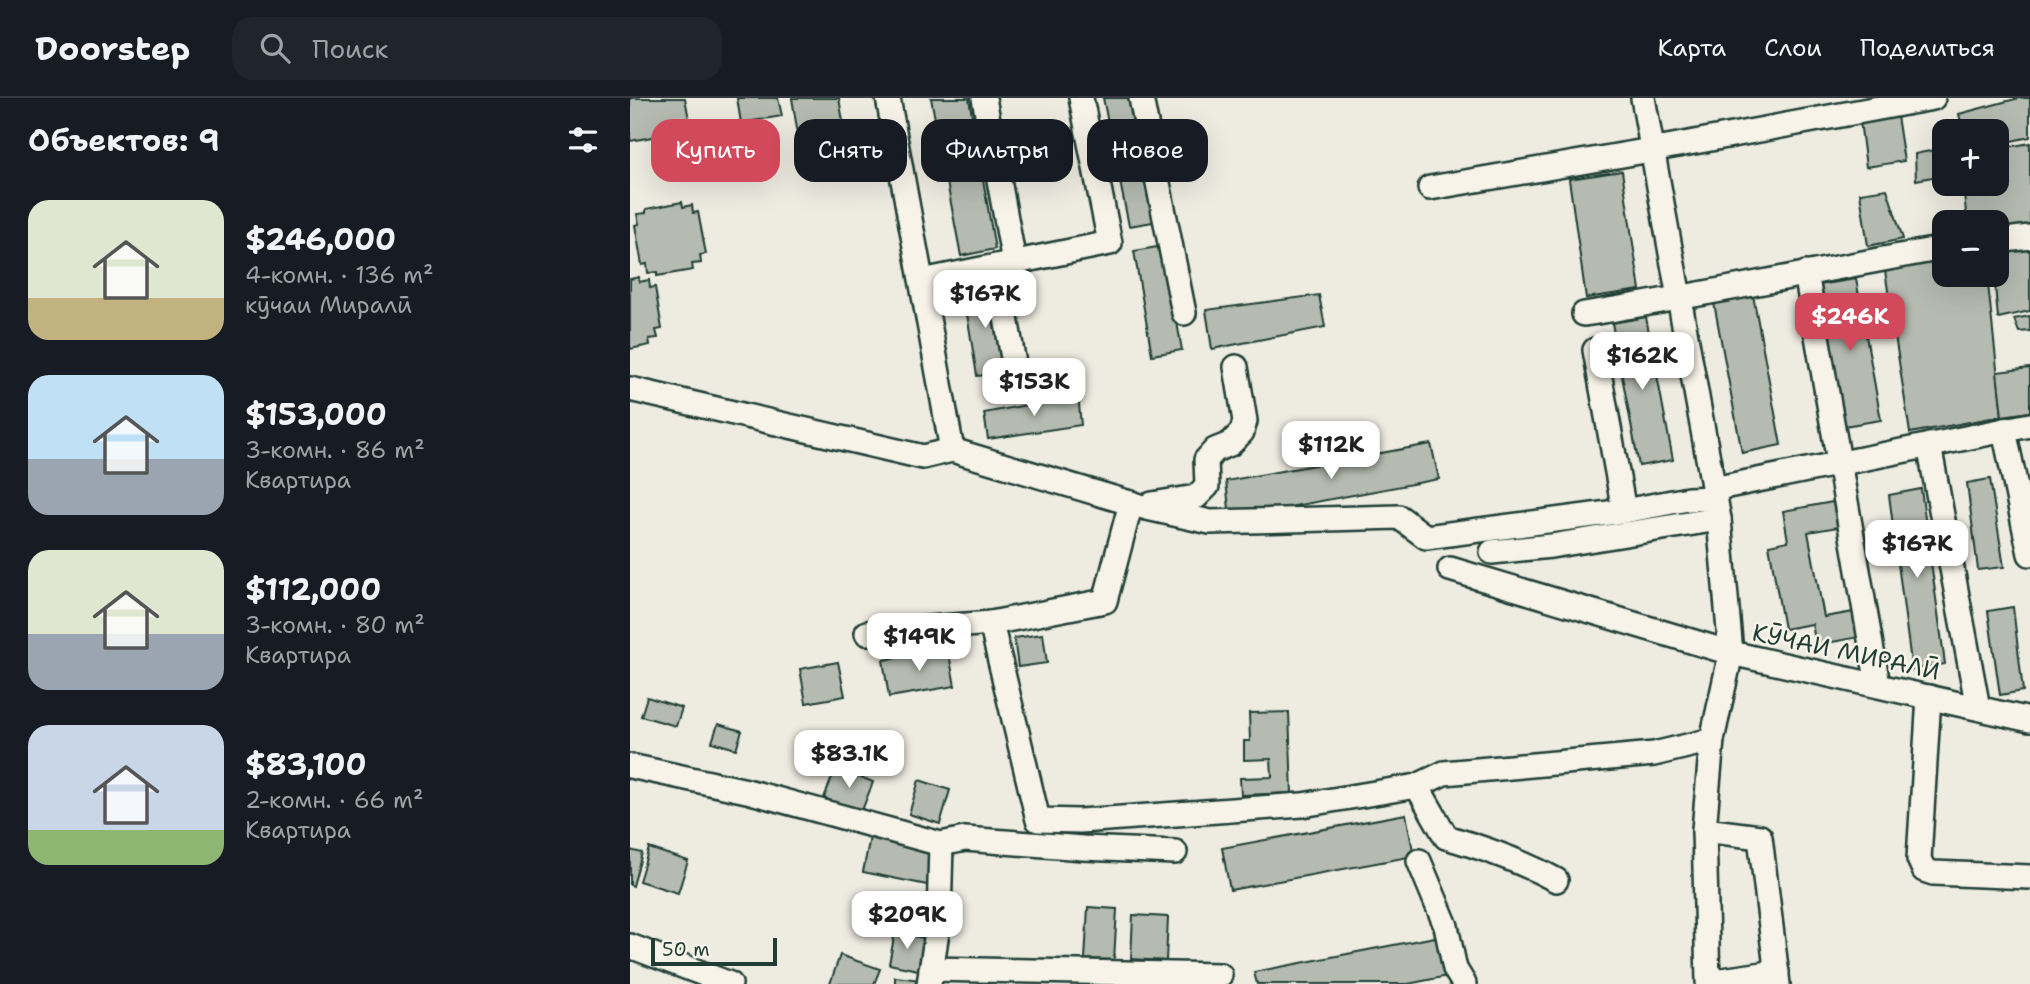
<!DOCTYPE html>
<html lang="ru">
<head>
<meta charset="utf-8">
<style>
	:root { --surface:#171b24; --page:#20242c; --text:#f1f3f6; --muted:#9ea1a6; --line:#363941; --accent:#d1495b }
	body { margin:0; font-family:"Shantell Sans",sans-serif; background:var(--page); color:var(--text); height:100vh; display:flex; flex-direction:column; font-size:26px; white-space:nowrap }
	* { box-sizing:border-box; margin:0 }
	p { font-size:23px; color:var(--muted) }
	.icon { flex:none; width:38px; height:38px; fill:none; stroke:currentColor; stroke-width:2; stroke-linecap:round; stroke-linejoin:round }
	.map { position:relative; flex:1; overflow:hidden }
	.side { display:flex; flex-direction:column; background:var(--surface); width:630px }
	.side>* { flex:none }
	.guide { position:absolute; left:21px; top:21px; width:665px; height:63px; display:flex; gap:14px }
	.tools { position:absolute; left:1302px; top:21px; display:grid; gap:14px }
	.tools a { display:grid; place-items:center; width:77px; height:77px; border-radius:14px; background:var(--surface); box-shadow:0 7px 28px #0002; font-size:35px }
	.scale { position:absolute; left:21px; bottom:18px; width:126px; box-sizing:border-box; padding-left:7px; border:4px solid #1f3d34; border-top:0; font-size:19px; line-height:24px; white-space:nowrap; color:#1f3d34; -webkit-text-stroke:5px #f7f3e8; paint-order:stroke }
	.price { position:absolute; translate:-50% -60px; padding:0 16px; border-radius:14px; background:#fff; color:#222; font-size:23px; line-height:46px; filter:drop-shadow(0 2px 4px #0008) }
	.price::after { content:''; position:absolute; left:50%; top:42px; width:21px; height:16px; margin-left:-10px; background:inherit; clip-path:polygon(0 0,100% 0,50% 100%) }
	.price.on { background:var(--accent); color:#fff }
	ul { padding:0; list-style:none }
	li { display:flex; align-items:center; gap:21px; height:175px; padding:0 28px }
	li span { display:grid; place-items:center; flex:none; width:196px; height:140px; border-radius:21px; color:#555 }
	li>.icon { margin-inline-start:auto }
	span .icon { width:84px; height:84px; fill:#fffc; stroke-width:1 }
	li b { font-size:30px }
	h2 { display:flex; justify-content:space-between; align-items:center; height:84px; padding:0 28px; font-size:30px }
	.tag { padding:0 24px; border-radius:21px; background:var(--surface); box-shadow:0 7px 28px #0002; font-size:24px; line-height:63px }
	.tag.on { background:var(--accent); color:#fff }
	header { display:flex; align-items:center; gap:42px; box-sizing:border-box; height:98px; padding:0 35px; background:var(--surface); border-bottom:2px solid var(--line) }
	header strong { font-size:33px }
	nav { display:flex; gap:38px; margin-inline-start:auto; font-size:24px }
	.search { width:490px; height:63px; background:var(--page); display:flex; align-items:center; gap:18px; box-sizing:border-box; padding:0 24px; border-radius:21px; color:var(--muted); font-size:26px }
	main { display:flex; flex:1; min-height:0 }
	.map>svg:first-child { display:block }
</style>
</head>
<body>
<header>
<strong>Doorstep</strong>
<div class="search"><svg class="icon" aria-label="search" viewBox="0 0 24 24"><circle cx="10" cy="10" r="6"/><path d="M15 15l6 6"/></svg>Поиск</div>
<nav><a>Карта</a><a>Слои</a><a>Поделиться</a></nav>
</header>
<main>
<section class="side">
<h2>Объектов: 9<svg class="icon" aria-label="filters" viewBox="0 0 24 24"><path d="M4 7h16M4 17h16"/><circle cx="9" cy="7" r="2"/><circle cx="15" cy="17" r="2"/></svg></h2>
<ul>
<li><span style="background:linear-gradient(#dfe7d0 70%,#c2b280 0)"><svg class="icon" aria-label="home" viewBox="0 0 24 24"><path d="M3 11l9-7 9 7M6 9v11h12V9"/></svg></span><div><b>$246,000</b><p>4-комн. · 136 m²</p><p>кӯчаи Миралӣ</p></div></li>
<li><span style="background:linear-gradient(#bfe0f5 60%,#9aa5b1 0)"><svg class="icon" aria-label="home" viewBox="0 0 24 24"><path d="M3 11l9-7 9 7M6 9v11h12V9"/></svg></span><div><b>$153,000</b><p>3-комн. · 86 m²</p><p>Квартира</p></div></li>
<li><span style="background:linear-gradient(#dfe7d0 60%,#9aa5b1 0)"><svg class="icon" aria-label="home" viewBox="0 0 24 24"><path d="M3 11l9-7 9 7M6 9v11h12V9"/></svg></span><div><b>$112,000</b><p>3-комн. · 80 m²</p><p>Квартира</p></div></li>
<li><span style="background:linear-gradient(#c9d6e8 75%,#8fb573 0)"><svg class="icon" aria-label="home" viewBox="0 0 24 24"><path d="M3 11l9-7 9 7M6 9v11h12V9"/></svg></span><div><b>$83,100</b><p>2-комн. · 66 m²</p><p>Квартира</p></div></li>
</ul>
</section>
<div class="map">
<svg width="1400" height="886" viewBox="0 0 1400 886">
	<rect width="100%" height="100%" fill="#eeece1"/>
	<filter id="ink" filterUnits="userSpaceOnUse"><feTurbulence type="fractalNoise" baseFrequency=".0143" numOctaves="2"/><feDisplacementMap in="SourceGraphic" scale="14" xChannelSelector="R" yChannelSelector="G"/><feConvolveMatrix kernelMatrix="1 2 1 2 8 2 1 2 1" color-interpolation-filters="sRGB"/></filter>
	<g filter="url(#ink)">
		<!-- building -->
		<g fill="#b5bbb0" stroke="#1f3d34" stroke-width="2">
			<path d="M0 0H55L61 32 0 43Z"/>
			<path d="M107 0H148L152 18 111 25Z"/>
			<path d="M162 0H209L215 35 169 43Z"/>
			<path d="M301 0H339L365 151 331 158Z"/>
			<path d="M473 0H507L529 123 499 128Z"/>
			<path d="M1389 0H1400V39L1367 46V33H1333L1329 16Z"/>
			<path d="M1267 18 1274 63 1236 69 1230 23Z"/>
			<path d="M1400 45V129L1367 136V124H1337L1333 86H1367V51Z"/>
			<path d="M1314 50V77L1286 82 1285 56Z"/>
			<path d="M992 73 1010 192 956 200 939 81Z"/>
			<path d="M1257 91 1273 141 1238 148 1230 95Z"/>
			<path d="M52 104 53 109 62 107 63 115 68 114 76 156 70 157 71 165 62 166 63 172 27 178V174L18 175 17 166 12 167 5 127 9 126 7 116 16 115V111Z"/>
			<path d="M533 148 552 252 522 257 504 153Z"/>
			<path d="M1400 148V213L1368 220 1364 177H1367V153Z"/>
			<path d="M1314 161V177H1357L1372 318 1280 335 1255 173Z"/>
			<path d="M9 179V184L19 182 20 190 25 189 32 231 26 232 28 240 19 241 20 247 0 251V181Z"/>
			<path d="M1226 181 1251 322 1214 328 1189 187Z"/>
			<path d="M362 184 377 275 347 278 333 191Z"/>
			<path d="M689 197 695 229 582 251 576 212Z"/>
			<path d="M1123 197 1151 347 1112 355 1084 205Z"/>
			<path d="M1400 218V233L1389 234 1384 221Z"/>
			<path d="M1016 219 1043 362 1009 368 982 225Z"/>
			<path d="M1400 270V314L1372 318 1367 274Z"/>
			<path d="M448 297 451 327 358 341 354 315Z"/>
			<path d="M801 346 809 381 600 420 596 383Z"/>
			<path d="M1360 381 1374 469 1348 472 1337 385Z"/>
			<path d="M1291 391 1315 566 1282 572 1259 397Z"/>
			<path d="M1203 404 1208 429 1178 434 1194 519 1224 514 1229 539 1186 547 1182 526 1154 531 1139 447 1158 443 1153 413Z"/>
			<path d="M1383 509 1393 593 1370 597 1358 513Z"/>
			<path d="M413 536 417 565 388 569 384 540Z"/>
			<path d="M318 551 325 588 259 599 253 562Z"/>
			<path d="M208 564 215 598 176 605 170 571Z"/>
			<path d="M17 599 52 610 46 628 11 618Z"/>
			<path d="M659 614 662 695 611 697 610 680 642 679 641 661 614 662V643H620L619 615Z"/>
			<path d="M88 626 112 633 106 651 82 644Z"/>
			<path d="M206 669 243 684 231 715 194 700Z"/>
			<path d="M289 682 320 692 310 726 279 716Z"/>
			<path d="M776 716 784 758 600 792 592 750Z"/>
			<path d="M240 739 309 752 302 788 233 774Z"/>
			<path d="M19 750 58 763 48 795 9 783Z"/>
			<path d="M0 752 12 755 3 788 0 787Z"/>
			<path d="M458 809 487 811 484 862 455 861Z"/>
			<path d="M503 817 538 819 536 863 501 861Z"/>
			<path d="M265 834 294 840 288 872 259 866Z"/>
			<path d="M810 838 818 878 778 886H627L624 874Z"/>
			<path d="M210 857 250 871 244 886H200Z"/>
			<path d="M265 879 292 882 291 886H265Z"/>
		</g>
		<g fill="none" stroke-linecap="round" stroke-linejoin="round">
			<!-- minor casing -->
			<g stroke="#1f3d34" stroke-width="28">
				<g id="minor">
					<path d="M258 0 322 352"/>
					<path d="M354 0 384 164"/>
					<path d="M511 0 554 215"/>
					<path d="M1013 0 1089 421 1101 555 1400 622"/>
					<path d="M800 90 1021 52 1303 0"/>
					<path d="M1367 143 1400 139"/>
					<path d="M367 168 387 283"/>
					<path d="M1176 175 1248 587"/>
					<path d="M292 183 480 145 451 0"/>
					<path d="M954 216C1075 197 1194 171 1314 150"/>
					<path d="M965 252 994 413"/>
					<path d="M0 291 293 359 322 352 517 410 580 424 769 419 796 439 994 413 1058 401 1085 400"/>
					<path d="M1374 332 1400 456"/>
					<path d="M1299 347 1348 610"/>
					<path d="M1083 391 1400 327"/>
					<path d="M522 406 566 399 577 388 576 362 585 352 600 346 612 334 615 323 606 269"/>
					<path d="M862 454 921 448 1089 421"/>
					<path d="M820 471 1101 555 1082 642 1074 732 1078 884 1147 874"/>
					<path d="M361 525 408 722 450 723 672 707 787 688 816 739C854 750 891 763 926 782"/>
					<path d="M237 535 361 525 475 503 501 405"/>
					<path d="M1299 599 1289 761 1294 772 1303 775 1400 779"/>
					<path d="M0 668 117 693 311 746 335 741 453 750 545 754"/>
					<path d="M787 688 814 675 1024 656 1082 642"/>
					<path d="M1074 732 1130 739 1148 886"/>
					<path d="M789 763 816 828 825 871 834 886"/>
					<path d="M0 848 100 886"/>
					<path d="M301 871 590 877"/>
					<path d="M299 886 309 821 311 746"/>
				</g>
			</g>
			<!-- minor -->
			<use href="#minor" stroke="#f7f3e8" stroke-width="23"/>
		</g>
	</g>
	<g text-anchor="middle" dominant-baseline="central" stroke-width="5" stroke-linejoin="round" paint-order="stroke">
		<!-- street labels -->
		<g font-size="24" fill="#1f3d34" stroke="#f7f3e8">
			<text transform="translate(1216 554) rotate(12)">КӮЧАИ МИРАЛӢ</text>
		</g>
	</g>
</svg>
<div class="tools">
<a>+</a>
<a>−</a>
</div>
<div class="scale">50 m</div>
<b class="price" style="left:355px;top:232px">$167K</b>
<b class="price on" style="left:1220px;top:255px">$246K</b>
<b class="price" style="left:1012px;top:294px">$162K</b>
<b class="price" style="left:404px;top:320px">$153K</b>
<b class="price" style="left:701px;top:383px">$112K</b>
<b class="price" style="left:1287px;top:482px">$167K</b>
<b class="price" style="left:289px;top:575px">$149K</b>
<b class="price" style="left:219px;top:692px">$83.1K</b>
<b class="price" style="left:277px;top:853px">$209K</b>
<div class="guide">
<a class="tag on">Купить</a>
<a class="tag">Снять</a>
<a class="tag">Фильтры</a>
<a class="tag">Новое</a>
</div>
</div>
</main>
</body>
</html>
